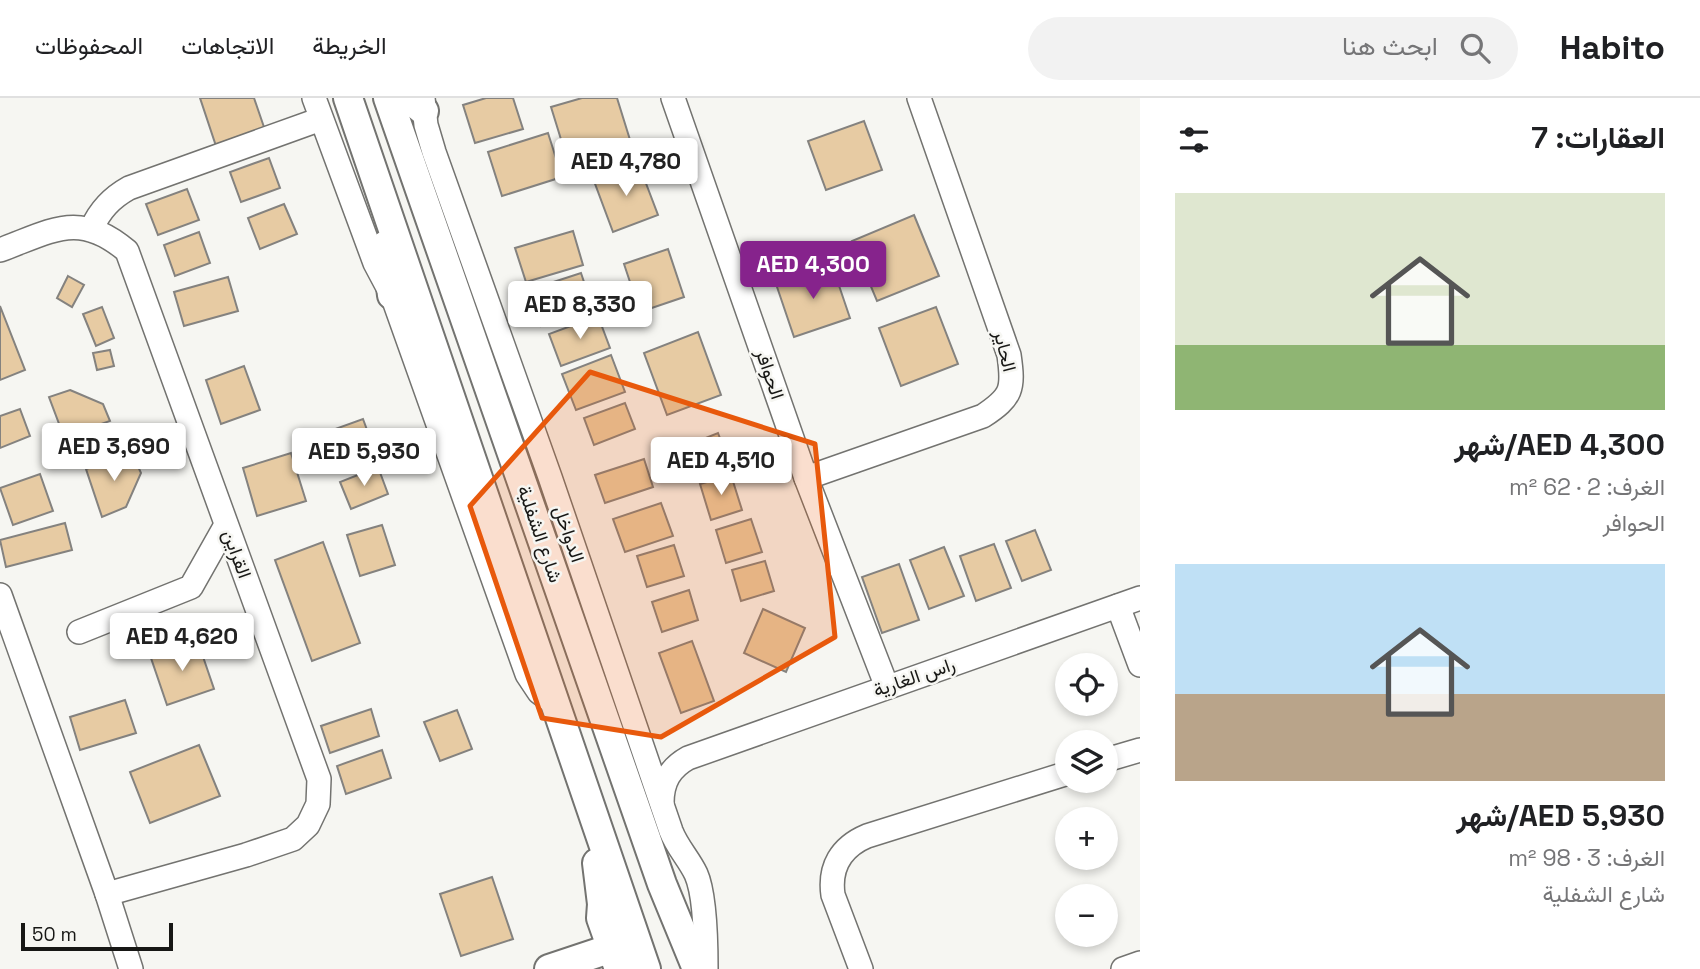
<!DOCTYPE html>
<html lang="ar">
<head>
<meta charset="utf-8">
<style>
	:root { --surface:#fff; --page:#f2f2f2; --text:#202124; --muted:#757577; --line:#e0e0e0; --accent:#86238c }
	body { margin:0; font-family:"Space Grotesk",Vazirmatn,sans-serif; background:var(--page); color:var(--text); direction:rtl; height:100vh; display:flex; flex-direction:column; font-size:26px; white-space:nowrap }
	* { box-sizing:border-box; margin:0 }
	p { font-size:23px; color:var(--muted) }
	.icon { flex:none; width:38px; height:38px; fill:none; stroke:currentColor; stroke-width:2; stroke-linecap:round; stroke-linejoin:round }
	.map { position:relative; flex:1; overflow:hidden; direction:ltr }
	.details { display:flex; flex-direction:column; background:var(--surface); width:560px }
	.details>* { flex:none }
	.fabs { position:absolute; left:1055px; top:555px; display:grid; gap:14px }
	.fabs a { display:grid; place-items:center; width:63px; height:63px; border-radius:50%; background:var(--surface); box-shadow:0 4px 10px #0003; font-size:35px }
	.scale { position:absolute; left:21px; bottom:18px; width:152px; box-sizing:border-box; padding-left:7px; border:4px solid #171715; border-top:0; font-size:19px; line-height:24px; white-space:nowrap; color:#171715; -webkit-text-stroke:5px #f6f6f2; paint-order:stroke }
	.price { position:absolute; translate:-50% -60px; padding:0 16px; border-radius:7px; background:#fff; color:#222; font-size:23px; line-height:46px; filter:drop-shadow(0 2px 4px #0008) }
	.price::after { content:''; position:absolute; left:50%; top:42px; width:21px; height:16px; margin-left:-10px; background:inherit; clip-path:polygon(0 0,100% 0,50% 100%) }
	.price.current { background:var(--accent); color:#fff }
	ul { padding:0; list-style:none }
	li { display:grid; align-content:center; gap:14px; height:371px; padding:0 35px }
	li span { display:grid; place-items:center; height:217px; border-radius:0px; color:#555 }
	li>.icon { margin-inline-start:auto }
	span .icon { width:126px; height:126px; fill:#fffc; stroke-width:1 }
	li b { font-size:30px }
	h2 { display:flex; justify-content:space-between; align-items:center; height:84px; padding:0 35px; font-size:30px }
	header { display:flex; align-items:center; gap:42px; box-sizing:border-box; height:98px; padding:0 35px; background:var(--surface); border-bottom:2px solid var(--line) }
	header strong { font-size:33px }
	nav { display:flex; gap:38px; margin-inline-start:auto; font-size:24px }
	.search { width:490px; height:63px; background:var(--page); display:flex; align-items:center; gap:18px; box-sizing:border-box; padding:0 24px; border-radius:38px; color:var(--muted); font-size:26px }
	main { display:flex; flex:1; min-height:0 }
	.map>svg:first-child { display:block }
</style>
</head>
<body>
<header>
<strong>Habito</strong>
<div class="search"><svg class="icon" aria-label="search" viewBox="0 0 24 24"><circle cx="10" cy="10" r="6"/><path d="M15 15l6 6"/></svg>ابحث هنا</div>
<nav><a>الخريطة</a><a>الاتجاهات</a><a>المحفوظات</a></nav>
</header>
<main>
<section class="details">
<h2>العقارات: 7<svg class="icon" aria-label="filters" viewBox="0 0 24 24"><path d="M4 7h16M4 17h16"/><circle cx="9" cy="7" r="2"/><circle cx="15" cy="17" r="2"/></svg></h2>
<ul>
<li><span style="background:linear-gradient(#dfe7d0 70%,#8fb573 0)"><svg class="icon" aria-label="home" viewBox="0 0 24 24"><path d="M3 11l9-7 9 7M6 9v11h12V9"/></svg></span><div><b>AED 4,300/شهر</b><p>الغرف: 2 · 62 m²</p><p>الحوافر</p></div></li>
<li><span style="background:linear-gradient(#bfe0f5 60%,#b9a48a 0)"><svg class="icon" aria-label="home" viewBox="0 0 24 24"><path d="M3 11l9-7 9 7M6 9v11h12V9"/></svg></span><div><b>AED 5,930/شهر</b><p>الغرف: 3 · 98 m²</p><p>شارع الشفلية</p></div></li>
</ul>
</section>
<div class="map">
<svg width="1140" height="871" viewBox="0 0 1140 871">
	<rect width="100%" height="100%" fill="#f6f6f2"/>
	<!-- building -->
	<g fill="#e7cba3" stroke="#84827f" stroke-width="2">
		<path d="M200 0H254L265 32 216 48Z"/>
		<path d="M486 0H513L523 31 475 45 463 7Z"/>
		<path d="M582 0H617L631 45 568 64 551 9Z"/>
		<path d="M864 23 882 72 826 92 808 43Z"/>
		<path d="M548 35 562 79 502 98 488 54Z"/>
		<path d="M269 60 280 90 241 104 230 74Z"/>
		<path d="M639 67 658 117 613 134 594 83Z"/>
		<path d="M187 91 199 122 158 137 146 106Z"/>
		<path d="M284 106 297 136 260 151 248 120Z"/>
		<path d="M914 117 939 178 877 203 852 143Z"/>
		<path d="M573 133 583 167 526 184 515 150Z"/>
		<path d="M199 134 210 165 175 178 164 147Z"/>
		<path d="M668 151 684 199 640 214 624 166Z"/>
		<path d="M832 167 850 220 794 239 776 186Z"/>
		<path d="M581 175 593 211 541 228 529 192Z"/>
		<path d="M68 178 84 187 72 209 57 200Z"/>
		<path d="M228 179 238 213 184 228 174 194Z"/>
		<path d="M0 208 25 272 0 282Z"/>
		<path d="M102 209 114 240 96 248 83 216Z"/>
		<path d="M936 209 958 266 901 288 879 230Z"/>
		<path d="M598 218 610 250 561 268 549 236Z"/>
		<path d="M698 234 721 297 667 317 644 255Z"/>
		<path d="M110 252 114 268 97 272 93 255Z"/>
		<path d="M611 257 625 294 576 312 562 276Z"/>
		<path d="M244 268 260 312 221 326 206 282Z"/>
		<path d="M70 292 103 306 110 323 64 339 49 299Z"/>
		<path d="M625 305 635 331 594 347 584 320Z"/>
		<path d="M20 311 30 338 0 350V318Z"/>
		<path d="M363 321 374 351 335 365 324 335Z"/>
		<path d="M718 335 729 364 695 378 683 349Z"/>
		<path d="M132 355 141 375 126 409 102 419 86 371Z"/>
		<path d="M291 355 306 403 257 418 243 370Z"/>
		<path d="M644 361 653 389 605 405 595 377Z"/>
		<path d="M378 369 388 396 351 411 340 384Z"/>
		<path d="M40 376 53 413 13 427 0 390Z"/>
		<path d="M731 377 742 412 711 422 700 386Z"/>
		<path d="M661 405 673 438 625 454 613 421Z"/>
		<path d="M751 421 762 454 726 465 716 432Z"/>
		<path d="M65 425 72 452 6 469 0 442Z"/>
		<path d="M382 427 395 467 360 478 347 437Z"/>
		<path d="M1035 432 1051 472 1022 483 1006 443Z"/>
		<path d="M323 444 360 545 312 563 275 462Z"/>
		<path d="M994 446 1011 490 976 503 960 458Z"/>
		<path d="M674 447 684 478 647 489 637 458Z"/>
		<path d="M944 449 964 498 929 511 910 462Z"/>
		<path d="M765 463 774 493 741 503 732 472Z"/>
		<path d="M899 466 919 522 882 535 862 479Z"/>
		<path d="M689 492 698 522 662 534 652 504Z"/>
		<path d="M763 511 805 530 786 574 744 555Z"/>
		<path d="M692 543 714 603 681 615 659 555Z"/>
		<path d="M198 544 214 591 167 607 151 560Z"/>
		<path d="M125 602 136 635 80 652 70 619Z"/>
		<path d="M371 611 379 638 330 655 321 628Z"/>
		<path d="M457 612 472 651 440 663 424 624Z"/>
		<path d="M199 647 220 698 150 725 130 674Z"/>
		<path d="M382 652 391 680 346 696 337 668Z"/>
		<path d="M492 779 513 841 461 858 440 796Z"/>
	</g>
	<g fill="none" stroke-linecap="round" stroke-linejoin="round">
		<!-- minor casing -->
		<g stroke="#737370" stroke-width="26">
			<g id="minor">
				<path d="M314 0 375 165 392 197 527 576 539 594 555 606"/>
				<path d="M423 0 426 27 434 54 550 379 671 733C677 749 689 761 696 776 705 796 706 848 706 871"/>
				<path d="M673 0 806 380 887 589"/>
				<path d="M92 130C100 112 111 100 129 90L321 21"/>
				<path d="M0 152C52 133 79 112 127 153L319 681 318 706 308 727 293 741 246 757 107 796"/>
				<path d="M806 380 983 318C1012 299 1014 291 1009 257L919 0"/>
				<path d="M0 497 107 796 131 871"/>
				<path d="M1118 508 1140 567"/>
				<path d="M79 534 191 489 226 427"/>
				<path d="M1106 662 1140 652"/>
				<path d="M662 705C662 684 670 670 688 660L1140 500"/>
				<path d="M861 871 833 797C829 769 841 749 867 738L1068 675"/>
				<path d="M1123 871 1140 865"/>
			</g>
		</g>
		<!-- tertiary casing -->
		<g stroke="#737370" stroke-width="32">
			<g id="tertiary">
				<path d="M348 0 646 871"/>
				<path d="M388 0 662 786 697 871"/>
				<path d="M408 0 424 13"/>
				<path d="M386 147 392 197"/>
				<path d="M597 765 602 806 601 820 619 871"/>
				<path d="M549 871 612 850"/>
			</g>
		</g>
		<!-- minor -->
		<use href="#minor" stroke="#fff" stroke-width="23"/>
		<!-- tertiary -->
		<use href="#tertiary" stroke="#fff" stroke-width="28"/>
	</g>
	<!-- marked area -->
	<path fill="#e8590c" fill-opacity="0.2" stroke="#e8590c" stroke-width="5" stroke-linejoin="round" d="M590 274 815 346 835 539 661 639 542 620 470 408Z"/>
	<g text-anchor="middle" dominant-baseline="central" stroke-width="5" stroke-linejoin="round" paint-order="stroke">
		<!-- street labels -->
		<g font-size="19" fill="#171715" stroke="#f6f6f2">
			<text transform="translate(1005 253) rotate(76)">الحاير</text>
			<text transform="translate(770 276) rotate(71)">الحوافر</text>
			<text transform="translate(540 436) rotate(71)">شارع الشفلية</text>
			<text transform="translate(569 436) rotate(71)">الدواخل</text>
			<text transform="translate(237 456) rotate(70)">القراين</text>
			<text transform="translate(914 579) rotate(-19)">راس الغارية</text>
		</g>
	</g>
</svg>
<div class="fabs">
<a><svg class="icon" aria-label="locate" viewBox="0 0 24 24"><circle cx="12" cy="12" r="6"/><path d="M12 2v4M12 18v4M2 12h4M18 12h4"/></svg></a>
<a><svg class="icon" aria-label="layers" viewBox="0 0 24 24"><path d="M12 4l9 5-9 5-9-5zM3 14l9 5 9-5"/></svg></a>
<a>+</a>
<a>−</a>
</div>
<div class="scale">50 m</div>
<b class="price" style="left:626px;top:100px">AED 4,780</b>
<b class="price current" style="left:813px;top:203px">AED 4,300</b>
<b class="price" style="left:580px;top:243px">AED 8,330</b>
<b class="price" style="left:114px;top:385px">AED 3,690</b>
<b class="price" style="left:364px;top:390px">AED 5,930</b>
<b class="price" style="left:721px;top:399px">AED 4,510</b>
<b class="price" style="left:182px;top:575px">AED 4,620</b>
</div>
</main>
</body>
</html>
